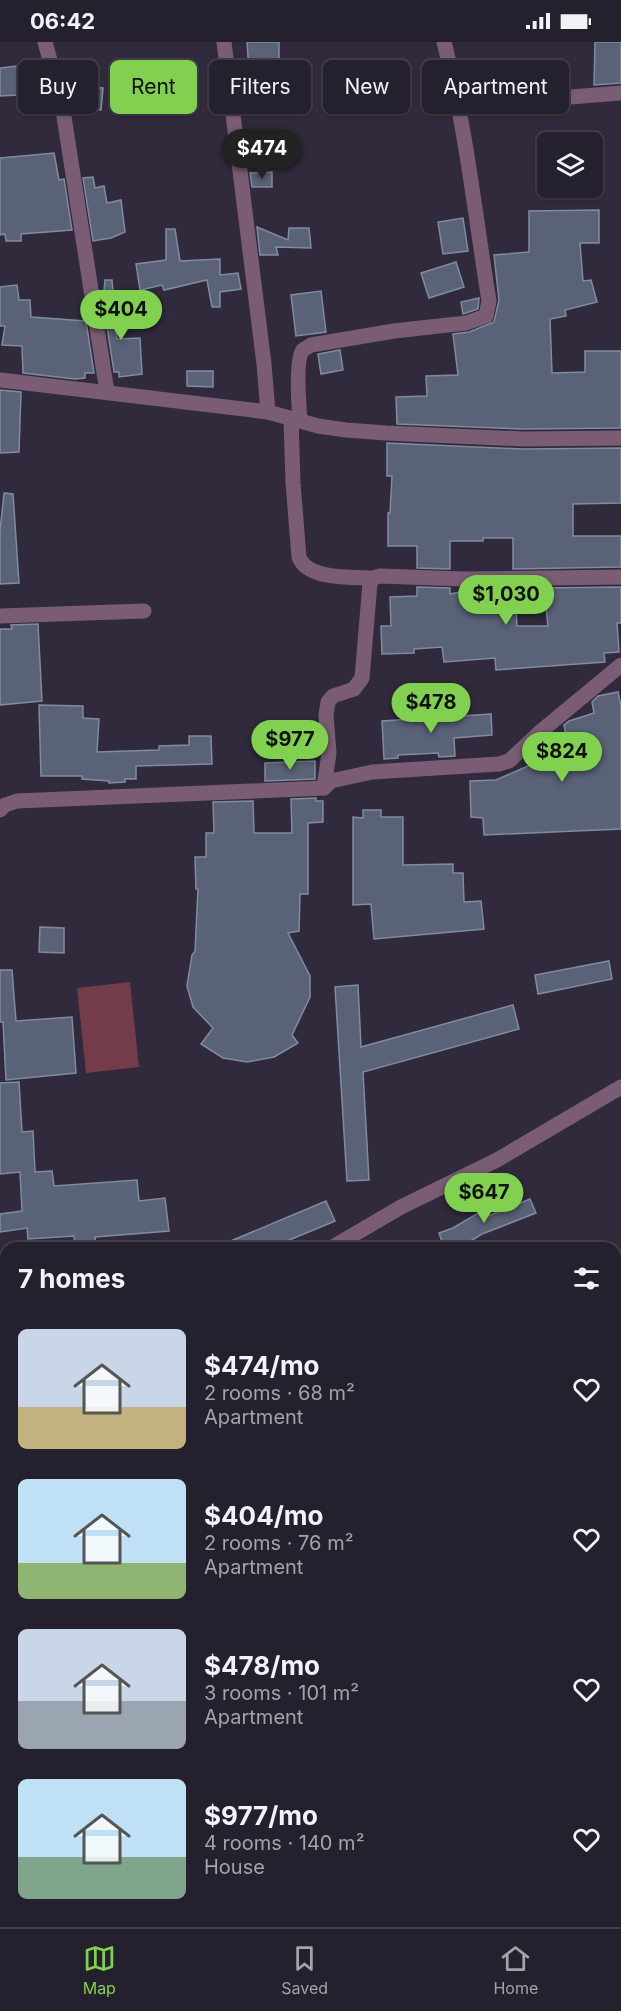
<!DOCTYPE html>
<html lang="en">
<head>
<meta charset="utf-8">
<style>
	:root { --surface:#24202d; --page:#302d39; --text:#f1f3f6; --muted:#a3a3aa; --line:#413e49; --accent:#81d050 }
	body { margin:0; font-family:Inter,sans-serif; background:var(--page); color:var(--text); height:100vh; display:flex; flex-direction:column; font-size:22px; white-space:nowrap }
	* { box-sizing:border-box; margin:0 }
	p { font-size:20px; color:var(--muted) }
	.icon { flex:none; width:33px; height:33px; fill:none; stroke:currentColor; stroke-width:2; stroke-linecap:round; stroke-linejoin:round }
	.map { position:relative; flex:1; overflow:hidden }
	.details { position:absolute; left:0px; top:1200px; width:621px; height:686px; display:flex; flex-direction:column; background:var(--surface); border-radius:18px 18px 0 0; box-shadow:0 2px 4px #0004,0 0 0 2px var(--line) }
	.details>* { flex:none }
	.top-card { position:absolute; left:18px; top:18px; width:585px; height:54px; display:flex; gap:12px }
	.buttons { position:absolute; left:537px; top:90px; display:grid; gap:12px }
	.buttons a { display:grid; place-items:center; width:66px; height:66px; border-radius:9px; background:var(--surface); box-shadow:0 2px 4px #0004,0 0 0 2px var(--line); font-size:30px }
	.price { position:absolute; translate:-50% -51px; padding:0 14px; border-radius:21px; background:var(--accent); color:#111; font-size:20px; line-height:39px; filter:drop-shadow(0 2px 3px #0008) }
	.price::after { content:''; position:absolute; left:50%; top:36px; width:18px; height:14px; margin-left:-9px; background:inherit; clip-path:polygon(0 0,100% 0,50% 100%) }
	.price.selected { background:#222; color:#fff }
	ul { padding:0; list-style:none }
	li { display:flex; align-items:center; gap:18px; height:150px; padding:0 18px }
	li span { display:grid; place-items:center; flex:none; width:168px; height:120px; border-radius:9px; color:#555 }
	li>.icon { margin-inline-start:auto }
	span .icon { width:72px; height:72px; fill:#fffc; stroke-width:1 }
	li b { font-size:26px }
	h2 { display:flex; justify-content:space-between; align-items:center; height:72px; padding:0 18px; font-size:26px }
	.tag { padding:0 21px; border-radius:9px; background:var(--surface); box-shadow:0 2px 4px #0004,0 0 0 2px var(--line); font-size:21px; line-height:54px }
	.tag.selected { background:var(--accent); color:#111 }
	.status { display:flex; justify-content:space-between; align-items:center; height:42px; padding:0 30px; background:var(--surface); direction:ltr }
	.status svg { height:16px; fill:currentColor }
	.tabs { display:flex; justify-content:space-around; align-items:center; height:84px; border-top:2px solid var(--line); background:var(--surface); font-size:16px; color:var(--muted) }
	.tabs a { display:grid; justify-items:center; gap:3px }
	.tabs .selected { color:var(--accent) }
	.map>svg:first-child { display:block }
</style>
</head>
<body>
<div class="status"><b>06:42</b><svg viewBox="0 0 49 12"><path d="M0 12V9h3v3zM5 12V6h3v6zM10 12V3h3v9zM15 12V0h3v12zM26 1h20v11H26zM47 4h2v5h-2z"/></svg></div>
<div class="map">
<svg width="621" height="1885" viewBox="0 0 621 1885">
	<rect width="100%" height="100%" fill="#302a3c"/>
	<!-- green -->
	<path fill="#743b4a" d="M130 940 139 1025 86 1031 77 946Z"/>
	<g fill="none" stroke-linecap="round" stroke-linejoin="round">
		<!-- stream -->
		<path stroke="#001725" stroke-width="6" d="M81 1880 83 1885"/>
	</g>
	<!-- building -->
	<g fill="#596276" stroke="#818ba0" stroke-width="1.5">
		<path d="M247 0H279V30H249Z"/>
		<path d="M595 0H621V41L594 43Z"/>
		<path d="M17 24 18 53 0 54V26Z"/>
		<path d="M75 44 103 46 101 68 73 66Z"/>
		<path d="M54 111 59 138 64 137 72 188 21 192V199H6L5 192 0 193V116Z"/>
		<path d="M272 130V145H252L250 131Z"/>
		<path d="M93 135 95 146 104 144 107 161 121 158 125 190 111 196 93 199 83 136Z"/>
		<path d="M599 168V201H580L583 239 591 238 597 260 565 268 566 274 550 277 552 331 585 330V309H621V386L523 387 397 382 396 355 427 354 426 334 458 333 453 292 469 290 494 280 499 258 494 213 529 210V169Z"/>
		<path d="M463 176 468 209 443 212 438 180Z"/>
		<path d="M257 185 288 198 289 186H309L311 206 276 205 278 213H260Z"/>
		<path d="M166 187H175L180 219 220 217V233L238 231 241 247 220 250V265H212L207 238 164 248 162 243 140 248 136 222 166 218Z"/>
		<path d="M456 220 464 245 429 256 421 231Z"/>
		<path d="M105 238H112L117 297 140 296 142 332 119 335V330H114L103 259Z"/>
		<path d="M17 243 19 258H30L31 275 86 279 94 331H85V336L75 337 23 331 22 304 2 303 5 284H0V245Z"/>
		<path d="M321 249 326 290 296 294 291 253Z"/>
		<path d="M479 256 478 267 463 272 461 260Z"/>
		<path d="M340 308 343 328 321 332 318 312Z"/>
		<path d="M187 329H213V345L187 344Z"/>
		<path d="M0 348 21 350 19 410 0 411Z"/>
		<path d="M387 401 523 407 621 406V461L573 462V494H621V525L513 527V496H483V499H450V527L417 526V504H388V471H390L392 434H387Z"/>
		<path d="M4 451 13 452 19 541 0 542V489Z"/>
		<path d="M417 545 450 546V552L477 547 515 546 517 584H548L544 546 621 545V581H617L619 610 604 611 605 620 496 628 495 616 444 620 442 605 414 607V611L382 612 381 584H391L390 555 417 554Z"/>
		<path d="M38 582 42 659 0 663V587H12L11 583Z"/>
		<path d="M618 650 621 664V787L484 793 483 776 471 775 470 739 496 738 528 724 572 722 564 683 569 679 594 671 592 660 598 654Z"/>
		<path d="M39 663 83 664V676L99 677 97 710 159 708V704L189 703V694H211L212 722 136 724V737H125V740L109 741V739L82 737V734H41Z"/>
		<path d="M491 672 492 693 454 696 455 714 439 715 438 711 398 713V716L384 717 382 679Z"/>
		<path d="M315 719V737L265 739V721Z"/>
		<path d="M316 756V759H323V780L308 781V852H300L299 889 288 891 310 934V955L292 993 298 1001 274 1015 247 1020 223 1016 201 1002 213 986 193 965 187 944 192 913 195 909 198 847H196L195 815H206V791H214L213 760 253 759 254 791H292L291 757Z"/>
		<path d="M363 768H381V775H403V823L453 822V831H463L464 860 481 859 484 887 374 897 371 862 353 863V775L363 776Z"/>
		<path d="M40 885 64 886V911L39 910Z"/>
		<path d="M609 919 612 937 538 952 535 933Z"/>
		<path d="M0 928H12L16 979 72 975 76 1031 6 1038 3 980H0Z"/>
		<path d="M358 943 361 1005 513 963 519 987 363 1030 369 1138 347 1139 335 945Z"/>
		<path d="M19 1040 22 1090 33 1089 35 1130 52 1129 54 1144 137 1138 139 1159 165 1156 169 1189 95 1195 96 1203 75 1204 74 1194 28 1197 27 1186 0 1190V1172L22 1169 20 1130 0 1132V1041Z"/>
		<path d="M530 1157 536 1171 482 1192 459 1206H444L439 1191 453 1186 485 1167 488 1174Z"/>
		<path d="M326 1159 335 1179 270 1206H214Z"/>
	</g>
	<g fill="none" stroke-linecap="round" stroke-linejoin="round">
		<!-- street -->
		<g stroke="#7a5d75" stroke-width="15">
			<path d="M45 0 62 62 107 350"/>
			<path d="M224 0 264 322 268 370"/>
			<path d="M458 64 621 51"/>
			<path d="M0 338 268 370 318 384 346 388 386 391 523 397 621 396"/>
			<path d="M291 377 293 441 299 515C307 538 353 535 373 536L380 534 464 537 621 535"/>
			<path d="M300 379C299 366 295 317 303 308 304 307 310 304 311 303L394 289 466 281 486 274 489 259C475 173 466 85 444 0"/>
			<path d="M0 574 144 569"/>
			<path d="M324 746 329 711 326 673 328 660 333 654 354 647 362 636 370 541 373 536"/>
			<path d="M0 768 5 763 17 759 324 746 331 739 372 730 499 722 509 719 540 690 621 623"/>
			<path d="M331 1206 401 1165 497 1118 621 1045"/>
			<path d="M0 1381 6 1378"/>
			<path d="M615 1482 621 1454"/>
			<path d="M519 1885H528"/>
		</g>
	</g>
</svg>
<div class="buttons">
<a><svg class="icon" aria-label="layers" viewBox="0 0 24 24"><path d="M12 4l9 5-9 5-9-5zM3 14l9 5 9-5"/></svg></a>
</div>
<b class="price selected" style="left:262px;top:138px">$474</b>
<b class="price" style="left:121px;top:299px">$404</b>
<b class="price" style="left:506px;top:584px">$1,030</b>
<b class="price" style="left:431px;top:692px">$478</b>
<b class="price" style="left:290px;top:729px">$977</b>
<b class="price" style="left:562px;top:741px">$824</b>
<b class="price" style="left:484px;top:1182px">$647</b>
<div class="top-card">
<a class="tag">Buy</a>
<a class="tag selected">Rent</a>
<a class="tag">Filters</a>
<a class="tag">New</a>
<a class="tag">Apartment</a>
</div>
<section class="details">
<h2>7 homes<svg class="icon" aria-label="filters" viewBox="0 0 24 24"><path d="M4 7h16M4 17h16"/><circle cx="9" cy="7" r="2"/><circle cx="15" cy="17" r="2"/></svg></h2>
<ul>
<li><span style="background:linear-gradient(#c9d6e8 65%,#c2b280 0)"><svg class="icon" aria-label="home" viewBox="0 0 24 24"><path d="M3 11l9-7 9 7M6 9v11h12V9"/></svg></span><div><b>$474/mo</b><p>2 rooms · 68 m²</p><p>Apartment</p></div><svg class="icon" aria-label="heart" viewBox="0 0 24 24"><path d="M12 20l-8-8c-3-5 5-10 8-4 3-6 11-1 8 4z"/></svg></li>
<li><span style="background:linear-gradient(#bfe0f5 70%,#8fb573 0)"><svg class="icon" aria-label="home" viewBox="0 0 24 24"><path d="M3 11l9-7 9 7M6 9v11h12V9"/></svg></span><div><b>$404/mo</b><p>2 rooms · 76 m²</p><p>Apartment</p></div><svg class="icon" aria-label="heart" viewBox="0 0 24 24"><path d="M12 20l-8-8c-3-5 5-10 8-4 3-6 11-1 8 4z"/></svg></li>
<li><span style="background:linear-gradient(#c9d6e8 60%,#9aa5b1 0)"><svg class="icon" aria-label="home" viewBox="0 0 24 24"><path d="M3 11l9-7 9 7M6 9v11h12V9"/></svg></span><div><b>$478/mo</b><p>3 rooms · 101 m²</p><p>Apartment</p></div><svg class="icon" aria-label="heart" viewBox="0 0 24 24"><path d="M12 20l-8-8c-3-5 5-10 8-4 3-6 11-1 8 4z"/></svg></li>
<li><span style="background:linear-gradient(#bfe0f5 65%,#7fa58c 0)"><svg class="icon" aria-label="home" viewBox="0 0 24 24"><path d="M3 11l9-7 9 7M6 9v11h12V9"/></svg></span><div><b>$977/mo</b><p>4 rooms · 140 m²</p><p>House</p></div><svg class="icon" aria-label="heart" viewBox="0 0 24 24"><path d="M12 20l-8-8c-3-5 5-10 8-4 3-6 11-1 8 4z"/></svg></li>
</ul>
</section>
</div>
<nav class="tabs">
<a class="selected"><svg class="icon" aria-label="map" viewBox="0 0 24 24"><path d="M3 6l6-2 6 2 6-2v14l-6 2-6-2-6 2zM9 4v14M15 6v14"/></svg>Map</a>
<a><svg class="icon" aria-label="saved" viewBox="0 0 24 24"><path d="M7 4h10v16l-5-4-5 4z"/></svg>Saved</a>
<a><svg class="icon" aria-label="home" viewBox="0 0 24 24"><path d="M3 11l9-7 9 7M6 9v11h12V9"/></svg>Home</a>
</nav>
</body>
</html>
